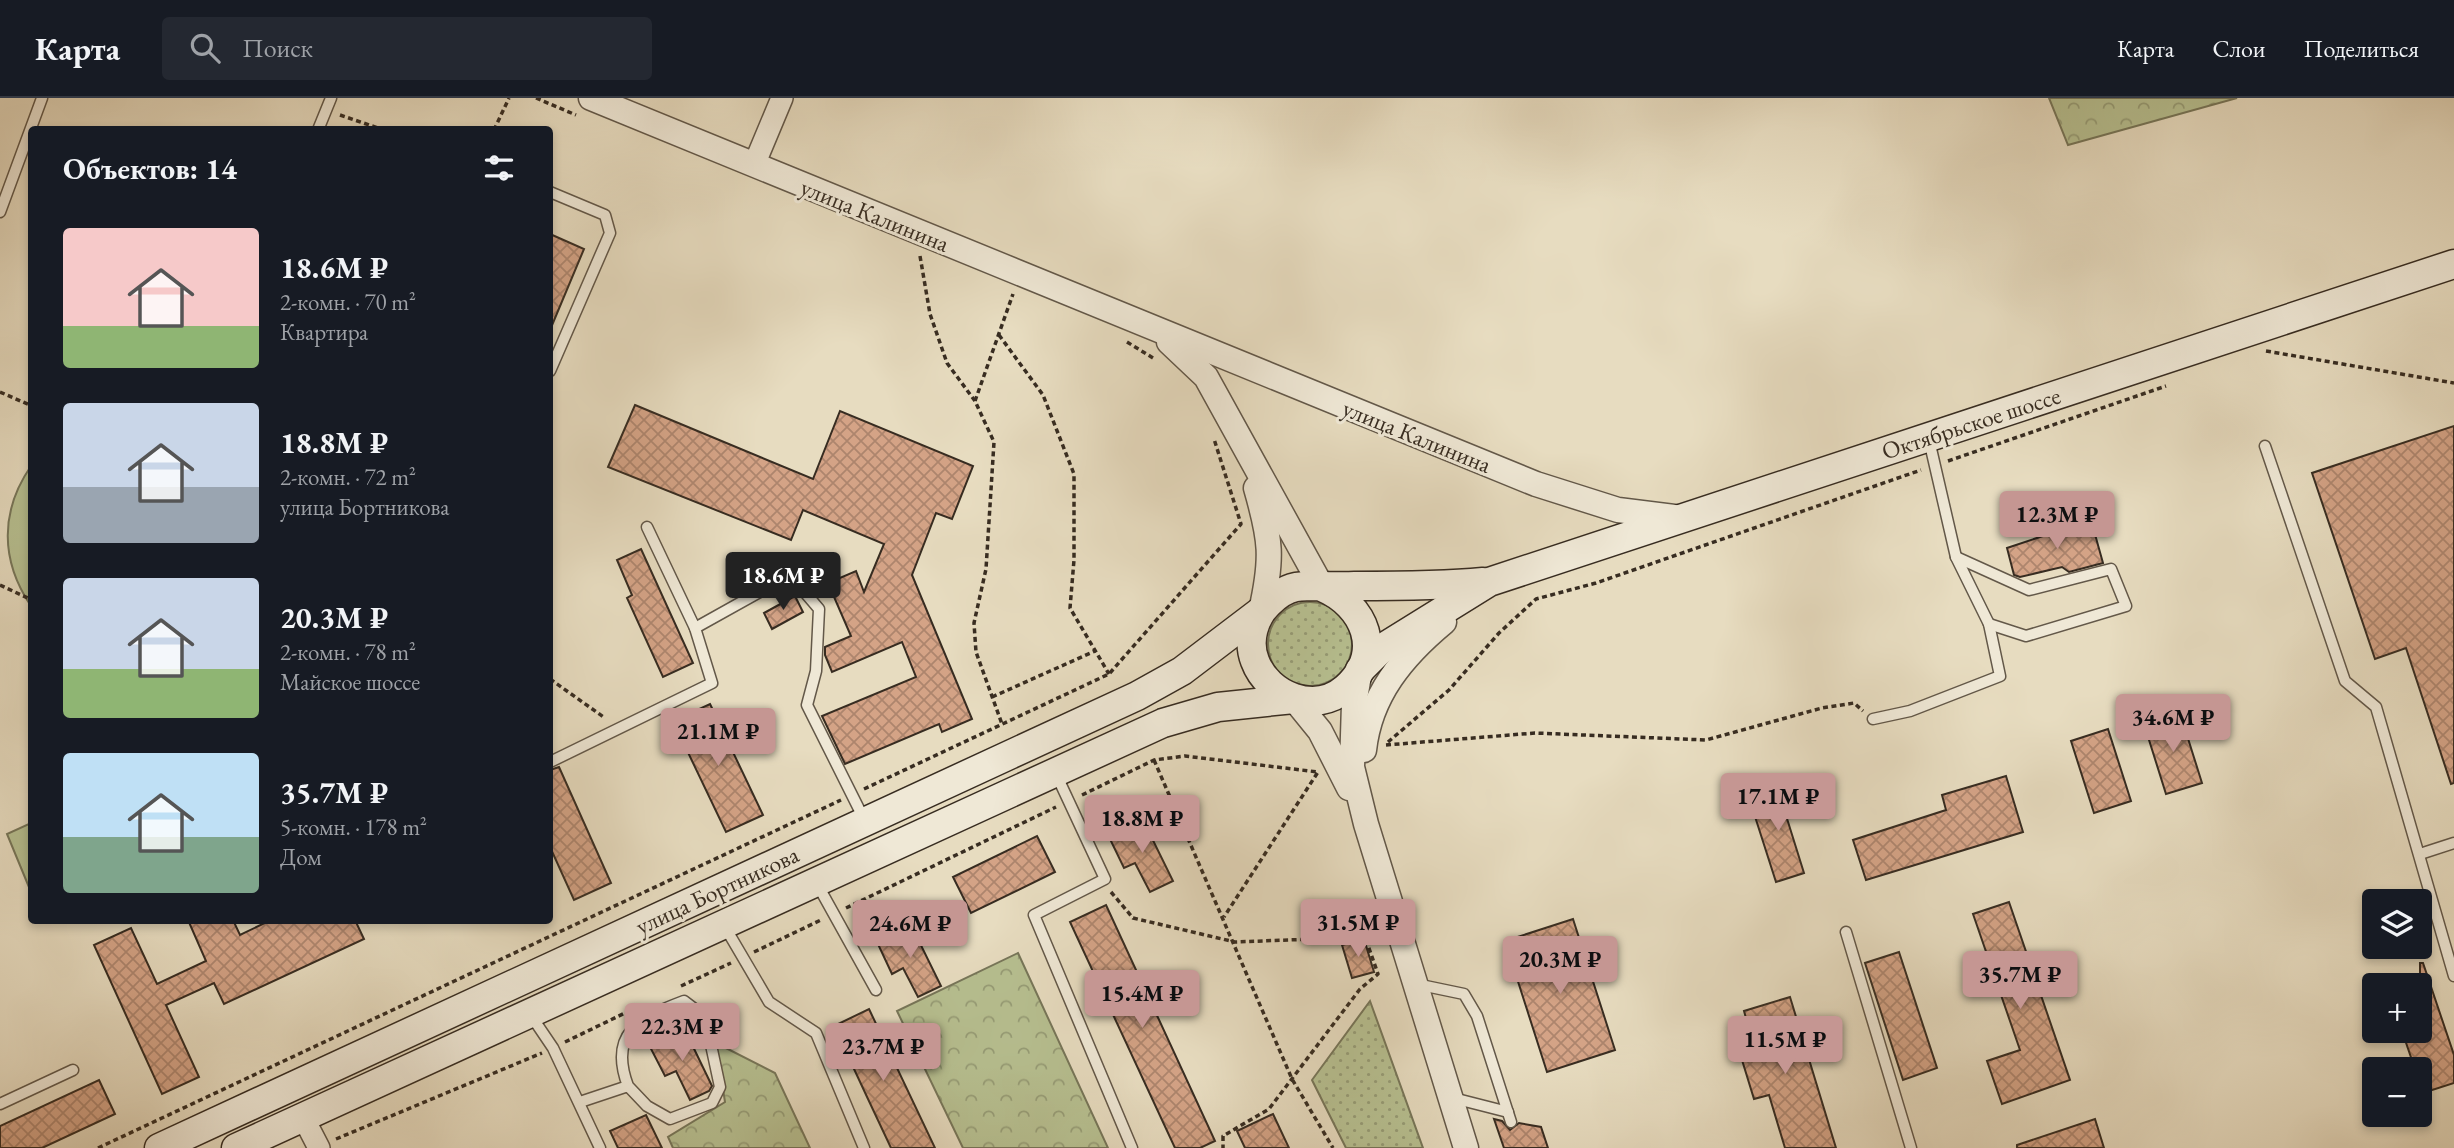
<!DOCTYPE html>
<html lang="ru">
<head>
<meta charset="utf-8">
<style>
	:root { --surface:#171b24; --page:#242831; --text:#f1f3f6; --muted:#9ea1a6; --line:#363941; --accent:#c59692 }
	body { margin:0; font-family:"EB Garamond",serif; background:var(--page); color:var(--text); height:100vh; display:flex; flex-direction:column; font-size:26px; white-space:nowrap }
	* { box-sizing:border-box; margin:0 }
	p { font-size:23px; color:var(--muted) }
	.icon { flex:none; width:38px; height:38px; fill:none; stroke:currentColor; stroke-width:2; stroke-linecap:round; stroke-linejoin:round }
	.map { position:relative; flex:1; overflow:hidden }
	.drawer { position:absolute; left:28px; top:28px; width:525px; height:798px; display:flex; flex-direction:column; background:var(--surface); border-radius:7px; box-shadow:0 4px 10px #0003 }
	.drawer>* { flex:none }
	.tools { position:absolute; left:2362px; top:791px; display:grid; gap:14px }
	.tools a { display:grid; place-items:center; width:70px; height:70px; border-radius:7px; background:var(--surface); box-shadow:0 4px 10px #0003; font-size:35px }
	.price { position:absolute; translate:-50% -60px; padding:0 16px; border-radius:7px; background:var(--accent); color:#111; font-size:23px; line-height:46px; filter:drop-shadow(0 2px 4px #0008) }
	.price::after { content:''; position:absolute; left:50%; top:42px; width:21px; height:16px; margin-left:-10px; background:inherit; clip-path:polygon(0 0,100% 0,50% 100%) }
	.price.selected { background:#222; color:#fff }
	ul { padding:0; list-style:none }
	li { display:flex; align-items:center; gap:21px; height:175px; padding:0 35px }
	li span { display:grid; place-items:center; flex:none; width:196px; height:140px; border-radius:7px; color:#555 }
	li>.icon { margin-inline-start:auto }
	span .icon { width:84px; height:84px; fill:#fffc; stroke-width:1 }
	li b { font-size:30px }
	h2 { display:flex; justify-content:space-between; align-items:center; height:84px; padding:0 35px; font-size:30px }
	header { display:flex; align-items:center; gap:42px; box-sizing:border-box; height:98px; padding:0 35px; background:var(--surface); border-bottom:2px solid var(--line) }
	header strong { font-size:33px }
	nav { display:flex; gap:38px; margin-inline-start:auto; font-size:24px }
	.search { width:490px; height:63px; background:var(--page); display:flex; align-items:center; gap:18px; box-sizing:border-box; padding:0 24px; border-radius:7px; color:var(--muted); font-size:26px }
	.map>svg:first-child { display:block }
</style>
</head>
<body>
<header>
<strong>Карта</strong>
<div class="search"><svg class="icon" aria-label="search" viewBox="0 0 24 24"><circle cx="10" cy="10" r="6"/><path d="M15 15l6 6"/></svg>Поиск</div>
<nav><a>Карта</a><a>Слои</a><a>Поделиться</a></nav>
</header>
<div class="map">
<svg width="2454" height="1050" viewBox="0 0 2454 1050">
	<defs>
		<pattern id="grass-dots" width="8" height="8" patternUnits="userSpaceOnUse" patternTransform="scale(1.75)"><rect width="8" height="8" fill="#b7c091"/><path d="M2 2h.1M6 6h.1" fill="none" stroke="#969c76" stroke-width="1.8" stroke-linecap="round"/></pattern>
		<pattern id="forest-crowns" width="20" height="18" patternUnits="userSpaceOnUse" patternTransform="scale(1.75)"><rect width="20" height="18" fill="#b7c091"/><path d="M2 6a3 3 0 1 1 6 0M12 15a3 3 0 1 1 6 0" fill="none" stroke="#969c76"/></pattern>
		<pattern id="building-cross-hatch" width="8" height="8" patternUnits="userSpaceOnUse" patternTransform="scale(1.75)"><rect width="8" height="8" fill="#d4a386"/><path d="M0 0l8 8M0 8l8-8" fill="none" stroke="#ad856d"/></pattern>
	</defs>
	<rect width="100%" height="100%" fill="#e7dcc0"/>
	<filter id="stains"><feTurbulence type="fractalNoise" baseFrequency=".00286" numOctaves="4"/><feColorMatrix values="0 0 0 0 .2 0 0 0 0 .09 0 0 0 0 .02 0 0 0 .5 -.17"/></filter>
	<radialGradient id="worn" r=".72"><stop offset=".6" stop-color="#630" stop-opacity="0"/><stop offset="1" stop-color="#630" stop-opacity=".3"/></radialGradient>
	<!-- grass -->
	<g fill="url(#grass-dots)" stroke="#777659" stroke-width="2">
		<circle cx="1310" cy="546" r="42"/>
		<path d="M1370 903 1423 1050H1346L1312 982Z"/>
	</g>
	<!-- forest -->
	<g fill="url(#forest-crowns)" stroke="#777659" stroke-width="2">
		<path d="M2049 0H2237L2068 47Z"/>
		<path d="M1018 855 1108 1050H963L897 913Z"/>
		<path d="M716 945 775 975 810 1050H673L668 1039 725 1004Z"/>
	</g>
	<!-- garden -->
	<g fill="#b7c091" stroke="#777659" stroke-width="2">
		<path d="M31 368V508C0 462 0 413 31 368Z"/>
		<path d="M31 725V794L7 736Z"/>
	</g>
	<!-- building -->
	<g fill="url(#building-cross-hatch)" stroke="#372c21" stroke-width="2">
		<path d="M550 136 584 151 550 232Z"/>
		<path d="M635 307 813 381 840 313 973 368 952 421 936 415 912 477 972 621 942 634 939 626 845 666 822 618 916 579 902 544 832 574 825 557V549L851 538 828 485 856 473 864 494 884 446 803 412 791 442 608 369Z"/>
		<path d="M2454 328V685L2451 686 2406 550 2375 561 2312 375Z"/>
		<path d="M2091 422 2103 465 2069 474 2062 469 2020 479 2014 477 2007 450Z"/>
		<path d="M641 451 693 565 663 579 627 500 632 497 617 462Z"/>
		<path d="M795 498 803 514 772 531 764 515Z"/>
		<path d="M710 606 763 717 726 734 673 623Z"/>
		<path d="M2180 615 2202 685 2166 696 2144 626Z"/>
		<path d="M2108 631 2131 703 2094 715 2071 643Z"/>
		<path d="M559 669 611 785 574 802 550 749V672Z"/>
		<path d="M2006 678 2023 734 1866 782 1853 742 1946 712 1942 697Z"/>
		<path d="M1794 689 1799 706 1784 711 1804 775 1776 784 1750 703Z"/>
		<path d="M1143 722 1173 783 1150 794 1135 765 1124 770 1109 739Z"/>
		<path d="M1037 738 1055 774 971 815 953 779Z"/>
		<path d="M2009 804 2070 982 2002 1006 1987 963 2020 952 1973 816Z"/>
		<path d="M1106 807 1215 1043 1200 1050H1175L1070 824Z"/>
		<path d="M1573 821 1615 952 1547 974 1505 843Z"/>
		<path d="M188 822H233L240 837 271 822H355L364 841 224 906 214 885 166 907 199 979 162 996 94 847 131 830 157 886 206 863Z"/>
		<path d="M911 827 941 888 918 899 903 870 892 876 877 844Z"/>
		<path d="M1364 841 1374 874 1352 880 1342 847Z"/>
		<path d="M1899 854 1937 970 1903 982 1865 865Z"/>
		<path d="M2420 865H2423L2454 957V985L2423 995 2420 971H2415L2402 933H2420Z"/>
		<path d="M1790 899 1836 1050H1785L1769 997 1754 1001 1738 949 1753 945 1744 913Z"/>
		<path d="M869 911 935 1050H891L868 1001 834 928Z"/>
		<path d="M684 930 712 988 709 993 690 1002 676 973 665 978 649 947Z"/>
		<path d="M99 982 115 1016 42 1050H0V1028Z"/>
		<path d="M1273 1016 1289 1050H1245L1237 1033Z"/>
		<path d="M646 1017 662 1050H618L610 1033Z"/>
		<path d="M1494 1021 1502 1023 1510 1032 1519 1025 1541 1029 1548 1050H1504Z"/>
		<path d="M2095 1021 2104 1050H2017V1047Z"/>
	</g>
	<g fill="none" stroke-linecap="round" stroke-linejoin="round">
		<!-- service casing -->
		<g stroke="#635849" stroke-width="13">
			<g id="service">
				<path d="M318 32 331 0"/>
				<path d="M550 94 605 117 610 135 550 273"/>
				<path d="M0 114 42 0"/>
				<path d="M2265 348 2345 583 2376 609 2454 878"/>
				<path d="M647 429 695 530"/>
				<path d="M1956 459 2029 492 2111 471 2126 508 2026 538 1989 526"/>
				<path d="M1873 621 1910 613 2000 578 1989 526 1956 459 1929 342"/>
				<path d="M550 664 712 585 695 530 790 477 819 511 816 573 807 607 865 723"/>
				<path d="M1056 676 1105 781 1034 817 1132 1050"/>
				<path d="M2420 756 2454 745"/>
				<path d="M816 784 876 892"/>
				<path d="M725 829 769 904 816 935 864 1050"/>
				<path d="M1846 834 1911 1050"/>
				<path d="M1416 886 1464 896 1477 918 1511 1024"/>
				<path d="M530 916 553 950 600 1050"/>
				<path d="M1453 1000 1508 1014"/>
				<path d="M580 1004 628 988 647 1008 670 1021 712 1005 720 989 705 919 684 903C639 920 608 935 628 988"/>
				<path d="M0 1006 73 972"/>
			</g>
		</g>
		<!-- minor casing -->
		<g stroke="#635849" stroke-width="24">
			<g id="minor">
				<path d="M754 67 782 0"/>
				<path d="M303 1019 319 1050"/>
			</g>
		</g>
		<!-- tertiary casing -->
		<g stroke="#635849" stroke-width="27">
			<g id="tertiary">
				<path d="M591 0 1536 386 1618 412 1682 420"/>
				<path d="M1169 244 1206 279 1322 489"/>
				<path d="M1256 390C1271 442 1273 460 1261 513"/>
				<path d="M1360 572 1354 606 1352 669 1366 726 1466 1050"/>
				<path d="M1294 601 1320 633 1349 690"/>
				<path d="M1364 652C1370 597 1403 558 1444 524"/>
			</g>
		</g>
		<!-- secondary casing -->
		<g stroke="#372c21" stroke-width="31">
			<g id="secondary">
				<path d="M1322 489C1365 507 1385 555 1346 590 1315 617 1268 598 1255 563 1247 543 1254 519 1269 505 1277 497 1286 491 1296 489 1315 487 1336 489 1355 488 1398 488 1440 488 1483 484"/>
				<path d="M1360 572 1381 551 1489 484 2454 166"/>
				<path d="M159 1050 1137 598 1182 573 1261 513"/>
				<path d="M236 1050 1163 625 1218 609 1294 601"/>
			</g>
		</g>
		<!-- path -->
		<g stroke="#372c21" stroke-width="3.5" stroke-dasharray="5 3.5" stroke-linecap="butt">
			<path d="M536 0 576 17"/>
			<path d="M340 17 384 32"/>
			<path d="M494 32 509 0"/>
			<path d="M920 158 930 216 947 265 975 303 994 344 986 471 974 525 976 554 1002 626"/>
			<path d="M999 237 1043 297 1074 376V462L1070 510 1109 576"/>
			<path d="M1127 244 1153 260"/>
			<path d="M2266 253 2454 285"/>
			<path d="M0 294 32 308"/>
			<path d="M975 303 1013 196"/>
			<path d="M1948 363 2166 288"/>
			<path d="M0 487 32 502"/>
			<path d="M550 581 605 620"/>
			<path d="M992 599 1095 553"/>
			<path d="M1388 644 1449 592 1499 535 1536 501 1596 485 1921 372"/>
			<path d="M1386 647 1535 635 1706 642 1822 610 1854 605 1863 613"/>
			<path d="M1154 662 1292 981 1333 1050"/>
			<path d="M864 691 1109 576 1241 426 1214 341"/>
			<path d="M1082 697 1154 662 1185 658 1318 674 1224 819"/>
			<path d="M1111 794 1133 820 1235 844 1365 839 1378 876 1360 891 1269 1011 1223 1038V1050"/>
			<path d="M846 810 1056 709"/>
			<path d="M754 854 823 821"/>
			<path d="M681 888 731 865"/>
			<path d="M565 944 627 914"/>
			<path d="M336 1041 542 955"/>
			<path d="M98 1050 841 702"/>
		</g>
		<!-- service -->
		<use href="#service" stroke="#efe8d6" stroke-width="10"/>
		<!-- minor -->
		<use href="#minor" stroke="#efe8d6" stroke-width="21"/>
		<!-- tertiary -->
		<use href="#tertiary" stroke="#efe8d6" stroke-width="24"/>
		<!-- secondary -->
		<use href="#secondary" stroke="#efe8d6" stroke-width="28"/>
	</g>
	<g text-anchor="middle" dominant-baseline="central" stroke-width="6" stroke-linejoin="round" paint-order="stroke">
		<!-- street labels -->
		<g font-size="24" fill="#372c21" stroke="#efe8d6">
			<text transform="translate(875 117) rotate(22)">улица Калинина</text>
			<text transform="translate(1971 325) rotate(-18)">Октябрьское шоссе</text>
			<text transform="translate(1417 338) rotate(22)">улица Калинина</text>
			<text transform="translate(717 792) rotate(-25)">улица Бортникова</text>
		</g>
	</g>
	<rect width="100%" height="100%" filter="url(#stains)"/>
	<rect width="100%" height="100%" fill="url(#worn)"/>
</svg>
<div class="tools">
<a><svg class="icon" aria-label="layers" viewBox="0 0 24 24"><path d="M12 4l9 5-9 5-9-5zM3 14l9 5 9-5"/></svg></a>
<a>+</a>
<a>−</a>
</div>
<b class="price" style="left:2057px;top:453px">12.3M ₽</b>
<b class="price selected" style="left:783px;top:514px">18.6M ₽</b>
<b class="price" style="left:2173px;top:656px">34.6M ₽</b>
<b class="price" style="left:718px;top:670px">21.1M ₽</b>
<b class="price" style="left:1778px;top:735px">17.1M ₽</b>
<b class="price" style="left:1142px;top:757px">18.8M ₽</b>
<b class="price" style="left:1358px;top:861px">31.5M ₽</b>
<b class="price" style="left:910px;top:862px">24.6M ₽</b>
<b class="price" style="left:1560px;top:898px">20.3M ₽</b>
<b class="price" style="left:2020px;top:913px">35.7M ₽</b>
<b class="price" style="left:1142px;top:932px">15.4M ₽</b>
<b class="price" style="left:682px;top:965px">22.3M ₽</b>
<b class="price" style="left:1785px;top:978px">11.5M ₽</b>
<b class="price" style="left:883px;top:985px">23.7M ₽</b>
<section class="drawer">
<h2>Объектов: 14<svg class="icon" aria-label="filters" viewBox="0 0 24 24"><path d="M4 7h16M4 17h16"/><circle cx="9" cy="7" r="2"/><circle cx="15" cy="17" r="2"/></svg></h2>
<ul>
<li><span style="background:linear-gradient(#f6c9c9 70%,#8fb573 0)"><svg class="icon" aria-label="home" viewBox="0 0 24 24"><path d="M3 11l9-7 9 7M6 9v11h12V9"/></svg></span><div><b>18.6M ₽</b><p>2-комн. · 70 m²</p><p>Квартира</p></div></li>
<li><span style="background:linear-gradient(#c9d6e8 60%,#9aa5b1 0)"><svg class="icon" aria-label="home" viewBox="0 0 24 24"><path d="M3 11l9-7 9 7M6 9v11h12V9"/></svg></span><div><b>18.8M ₽</b><p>2-комн. · 72 m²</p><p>улица Бортникова</p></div></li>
<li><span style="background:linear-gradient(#c9d6e8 65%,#8fb573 0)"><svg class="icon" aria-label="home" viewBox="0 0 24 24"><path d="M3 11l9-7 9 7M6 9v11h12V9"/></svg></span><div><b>20.3M ₽</b><p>2-комн. · 78 m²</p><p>Майское шоссе</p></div></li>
<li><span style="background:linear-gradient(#bfe0f5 60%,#7fa58c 0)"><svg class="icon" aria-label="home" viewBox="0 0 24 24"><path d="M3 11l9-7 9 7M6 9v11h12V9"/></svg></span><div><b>35.7M ₽</b><p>5-комн. · 178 m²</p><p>Дом</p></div></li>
</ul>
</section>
</div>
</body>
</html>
